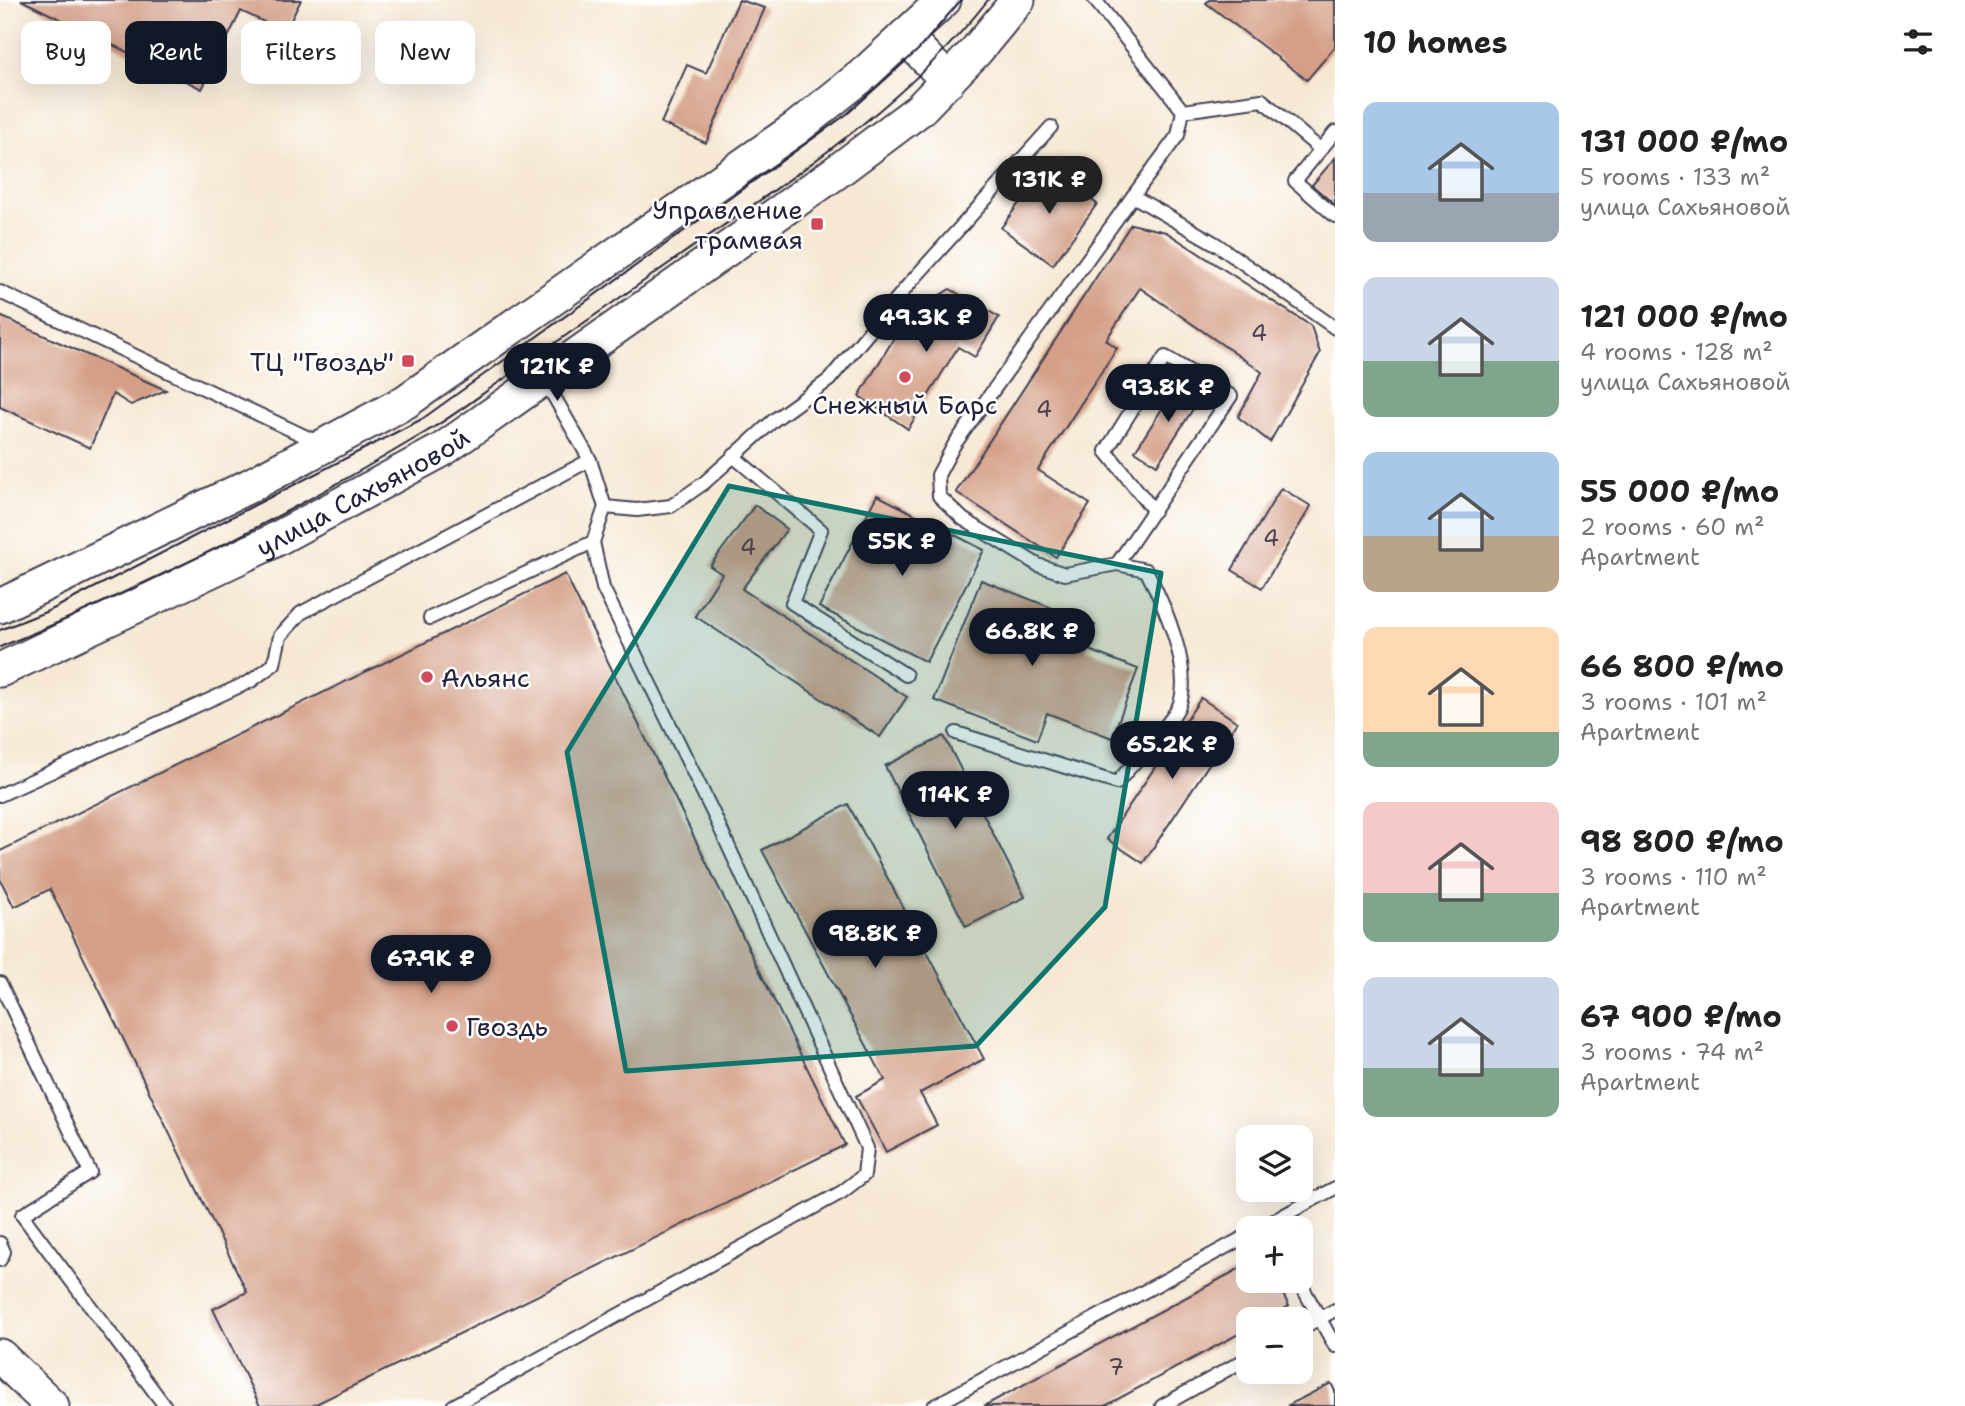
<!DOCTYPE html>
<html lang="en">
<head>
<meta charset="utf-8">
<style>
	:root { --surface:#fff; --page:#f6f6f6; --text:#222; --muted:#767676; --accent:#111827 }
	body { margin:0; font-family:"Shantell Sans",sans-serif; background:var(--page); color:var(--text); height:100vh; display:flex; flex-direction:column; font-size:26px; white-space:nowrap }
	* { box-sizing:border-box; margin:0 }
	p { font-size:23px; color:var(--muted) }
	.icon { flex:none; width:38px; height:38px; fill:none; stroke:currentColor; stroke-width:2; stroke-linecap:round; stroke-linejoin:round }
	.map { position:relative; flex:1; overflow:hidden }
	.side { display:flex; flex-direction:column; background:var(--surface); width:630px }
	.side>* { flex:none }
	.guide { position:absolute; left:21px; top:21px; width:665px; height:63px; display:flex; gap:14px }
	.tools { position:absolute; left:1236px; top:1125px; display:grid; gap:14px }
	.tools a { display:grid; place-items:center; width:77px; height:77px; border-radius:14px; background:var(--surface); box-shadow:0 7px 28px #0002; font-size:35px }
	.price { position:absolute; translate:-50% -60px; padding:0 16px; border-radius:24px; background:var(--accent); color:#fff; font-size:23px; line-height:46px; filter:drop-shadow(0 2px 4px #0008) }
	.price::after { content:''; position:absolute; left:50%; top:42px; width:21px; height:16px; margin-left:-10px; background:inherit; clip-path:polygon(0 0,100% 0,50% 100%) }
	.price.selected { background:#222; color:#fff }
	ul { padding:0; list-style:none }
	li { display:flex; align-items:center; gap:21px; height:175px; padding:0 28px }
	li span { display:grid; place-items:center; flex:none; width:196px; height:140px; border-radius:14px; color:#555 }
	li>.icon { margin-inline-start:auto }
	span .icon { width:84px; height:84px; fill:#fffc; stroke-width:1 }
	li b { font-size:30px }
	h2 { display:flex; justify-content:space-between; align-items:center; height:84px; padding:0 28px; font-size:30px }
	.pill { padding:0 24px; border-radius:14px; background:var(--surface); box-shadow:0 7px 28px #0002; font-size:24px; line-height:63px }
	.pill.selected { background:var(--accent); color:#fff }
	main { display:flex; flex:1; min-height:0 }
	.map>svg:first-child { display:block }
</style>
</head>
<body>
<main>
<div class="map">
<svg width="1335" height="1406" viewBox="0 0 1335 1406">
	<rect width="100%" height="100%" fill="#fff"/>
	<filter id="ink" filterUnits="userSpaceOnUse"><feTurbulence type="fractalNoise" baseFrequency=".0143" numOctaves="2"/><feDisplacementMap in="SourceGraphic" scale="14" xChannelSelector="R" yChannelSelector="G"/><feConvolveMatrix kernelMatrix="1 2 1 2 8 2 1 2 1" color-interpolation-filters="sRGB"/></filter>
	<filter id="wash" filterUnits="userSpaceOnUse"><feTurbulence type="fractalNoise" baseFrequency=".00686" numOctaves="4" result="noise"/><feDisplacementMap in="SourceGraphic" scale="28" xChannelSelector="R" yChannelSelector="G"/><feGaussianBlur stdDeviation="1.57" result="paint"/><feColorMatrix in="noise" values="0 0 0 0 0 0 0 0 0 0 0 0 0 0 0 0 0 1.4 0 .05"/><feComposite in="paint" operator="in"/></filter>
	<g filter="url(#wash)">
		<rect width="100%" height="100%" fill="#f6e8d3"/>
		<g id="blocks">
			<!-- building -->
			<g fill="#d49f86">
				<path d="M21 0H301L285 32 241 11 202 89Z"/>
				<path d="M739 0 765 8 706 143 661 123 687 65 706 73Z"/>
				<path d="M1209 0H1335V47L1307 80 1206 3Z"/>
				<path d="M1335 158V205L1312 185Z"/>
				<path d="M1046 166 1097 204 1053 265 1001 228Z"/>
				<path d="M1131 224 1166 232 1311 326 1320 353 1270 442 1238 417 1262 372 1140 288 1106 340 1117 348 1038 470 1090 504 1056 557 956 492Z"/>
				<path d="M950 289 999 317 975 357 958 347 908 429 859 396 908 315Z"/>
				<path d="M0 316 166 390 131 405 113 394 90 448 0 407Z"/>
				<path d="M1178 384 1200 398 1157 465 1135 451Z"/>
				<path d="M1281 488 1311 506 1262 588 1232 570Z"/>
				<path d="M877 495 984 550 926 662 819 607Z"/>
				<path d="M755 505 787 529 742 589 907 697 880 737 695 616 722 574 710 566Z"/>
				<path d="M565 574 845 1145 312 1406H260L213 1309 247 1292 50 889 14 907 0 879V851Z"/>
				<path d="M981 580 1095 625 1086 649 1138 669 1112 738 1047 713 1037 740 934 700Z"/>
				<path d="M1201 698 1237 722 1143 863 1107 839Z"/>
				<path d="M944 736 1025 897 966 927 885 766Z"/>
				<path d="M848 804 984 1059 920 1093 937 1125 886 1152 856 1096 885 1080 762 850Z"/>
				<path d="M1248 1264V1281H1276L1289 1306 1265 1320H1248V1329L1105 1406H984Z"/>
				<path d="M1331 1383 1335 1391V1406H1287Z"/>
			</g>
		</g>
	</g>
	<g filter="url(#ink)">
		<use href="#blocks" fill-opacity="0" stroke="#424052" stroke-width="2"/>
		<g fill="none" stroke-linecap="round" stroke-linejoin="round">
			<!-- lane casing -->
			<g stroke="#424052" stroke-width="16">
				<g id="lane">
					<path d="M1095 0 1183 111 1178 135 1133 196 1216 244 1335 328"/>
					<path d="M1183 111 1262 100 1320 149"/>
					<path d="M1335 132 1295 181 1335 216"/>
					<path d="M0 292 319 443"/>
					<path d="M544 379 590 460 605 507 637 510 671 506 704 483 774 420 829 380 910 283 1051 127"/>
					<path d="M733 456 821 530 792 603 906 675"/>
					<path d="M1117 564 1231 396 1165 357 1106 451 1154 511"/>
					<path d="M430 618 593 542 605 507"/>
					<path d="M956 733 1117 783C1132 764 1168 727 1178 708 1195 672 1163 602 1146 570L1117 564 1065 574 1038 565 963 519 939 496 938 475 954 445 1133 196"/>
					<path d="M0 795 251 681 274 664 280 636 301 613 590 460"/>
					<path d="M0 983 90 1172 22 1215 165 1406"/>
					<path d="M1260 1228 1335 1188"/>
					<path d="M0 1243 4 1252 0 1260"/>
					<path d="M1299 1281 1335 1346"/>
					<path d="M1300 1329 1335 1310"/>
					<path d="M453 1406 842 1192 864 1175 867 1148 715 817 603 588 593 542"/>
					<path d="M934 1406 1248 1235"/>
					<path d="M1162 1406 1248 1358"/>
				</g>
			</g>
			<!-- secondary casing -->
			<g stroke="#424052" stroke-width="37">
				<g id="secondary">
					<path d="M905 36 948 81"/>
					<path d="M0 606 249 486 405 402 795 129 863 75 944 0"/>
					<path id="s1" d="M0 670 267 544 442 450 835 173 919 110 976 51 1018 0"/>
					<path d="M0 1356 52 1406"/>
				</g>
			</g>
			<!-- lane -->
			<use href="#lane" stroke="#fff" stroke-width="12"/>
			<!-- secondary -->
			<use href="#secondary" stroke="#fff" stroke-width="33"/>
			<!-- tram -->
			<g stroke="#22223b" stroke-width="2">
				<path d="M0 630 53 609 422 419 847 114 918 50 961 0"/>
				<path d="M0 647C147 587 291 513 426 432 454 416 479 396 505 378 564 337 623 296 681 255 790 179 906 105 988 0"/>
			</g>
		</g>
	</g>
	<!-- marked area -->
	<path fill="#0f766e" fill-opacity="0.2" stroke="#0f766e" stroke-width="5" stroke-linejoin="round" d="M729 486 1161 573 1105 907 976 1046 626 1071 567 752Z"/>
	<!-- markers -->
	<g fill="#d1495b" stroke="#fff" stroke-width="2.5">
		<rect x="810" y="217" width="14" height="14" rx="3.5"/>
		<rect x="401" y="354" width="14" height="14" rx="3.5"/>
		<circle cx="905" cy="377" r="7"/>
		<circle cx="427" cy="677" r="7"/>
		<circle cx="452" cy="1026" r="7"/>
	</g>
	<g text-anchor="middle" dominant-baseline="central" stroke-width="5" stroke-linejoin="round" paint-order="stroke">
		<!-- number labels -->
		<g font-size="23" fill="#4e414e">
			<text x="1259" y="333">4</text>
			<text x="1044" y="409">4</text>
			<text x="1271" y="538">4</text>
			<text x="748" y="547">4</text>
			<text x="1116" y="1367">7</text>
		</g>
		<!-- poi labels -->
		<g font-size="26" fill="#22223b" stroke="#fff" text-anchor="end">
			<text x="803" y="209">Управление<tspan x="803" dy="30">трамвая</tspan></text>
			<text x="394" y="361">ТЦ "Гвоздь"</text>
			<text x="905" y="404" text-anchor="middle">Снежный Барс</text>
			<text x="441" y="677" text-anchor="start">Альянс</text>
			<text x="466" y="1026" text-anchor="start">Гвоздь</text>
		</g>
		<!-- street labels -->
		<g font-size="26" fill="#22223b" stroke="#fff">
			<text stroke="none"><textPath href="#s1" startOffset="404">улица Сахьяновой</textPath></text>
		</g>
	</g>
</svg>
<div class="tools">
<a><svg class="icon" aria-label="layers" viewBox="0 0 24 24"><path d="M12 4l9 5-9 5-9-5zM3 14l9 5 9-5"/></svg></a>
<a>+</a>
<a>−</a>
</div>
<b class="price selected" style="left:1049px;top:216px">131K ₽</b>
<b class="price" style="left:926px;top:354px">49.3K ₽</b>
<b class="price" style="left:557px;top:403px">121K ₽</b>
<b class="price" style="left:1168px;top:424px">93.8K ₽</b>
<b class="price" style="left:902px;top:578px">55K ₽</b>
<b class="price" style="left:1032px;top:668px">66.8K ₽</b>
<b class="price" style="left:1172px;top:781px">65.2K ₽</b>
<b class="price" style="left:955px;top:831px">114K ₽</b>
<b class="price" style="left:875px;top:970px">98.8K ₽</b>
<b class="price" style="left:431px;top:995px">67.9K ₽</b>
<div class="guide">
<a class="pill">Buy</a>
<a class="pill selected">Rent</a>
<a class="pill">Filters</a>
<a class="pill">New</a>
</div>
</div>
<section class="side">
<h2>10 homes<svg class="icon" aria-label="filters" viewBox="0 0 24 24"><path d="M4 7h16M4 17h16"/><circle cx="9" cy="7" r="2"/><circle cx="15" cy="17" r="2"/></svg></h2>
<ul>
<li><span style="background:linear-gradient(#a9c7e8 65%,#9aa5b1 0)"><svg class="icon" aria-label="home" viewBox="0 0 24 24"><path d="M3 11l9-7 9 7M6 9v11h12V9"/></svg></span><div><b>131 000 ₽/mo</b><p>5 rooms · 133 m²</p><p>улица Сахьяновой</p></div></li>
<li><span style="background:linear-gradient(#c9d6e8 60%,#7fa58c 0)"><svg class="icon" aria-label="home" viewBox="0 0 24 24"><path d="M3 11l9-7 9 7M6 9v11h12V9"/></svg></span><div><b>121 000 ₽/mo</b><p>4 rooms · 128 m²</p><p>улица Сахьяновой</p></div></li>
<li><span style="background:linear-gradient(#a9c7e8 60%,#b9a48a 0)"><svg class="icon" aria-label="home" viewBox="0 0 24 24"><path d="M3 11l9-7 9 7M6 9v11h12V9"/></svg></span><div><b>55 000 ₽/mo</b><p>2 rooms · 60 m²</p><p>Apartment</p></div></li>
<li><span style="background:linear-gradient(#ffd9b3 75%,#7fa58c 0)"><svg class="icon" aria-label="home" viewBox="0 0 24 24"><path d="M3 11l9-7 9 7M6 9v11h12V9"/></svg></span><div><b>66 800 ₽/mo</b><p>3 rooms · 101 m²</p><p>Apartment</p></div></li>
<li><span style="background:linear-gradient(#f6c9c9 65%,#7fa58c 0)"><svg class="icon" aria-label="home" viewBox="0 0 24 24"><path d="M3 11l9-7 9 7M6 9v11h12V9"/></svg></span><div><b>98 800 ₽/mo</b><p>3 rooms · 110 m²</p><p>Apartment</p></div></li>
<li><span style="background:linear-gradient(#c9d6e8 65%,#7fa58c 0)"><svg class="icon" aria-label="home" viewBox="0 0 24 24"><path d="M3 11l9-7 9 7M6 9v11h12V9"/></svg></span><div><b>67 900 ₽/mo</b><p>3 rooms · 74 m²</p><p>Apartment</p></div></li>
</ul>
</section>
</main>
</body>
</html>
